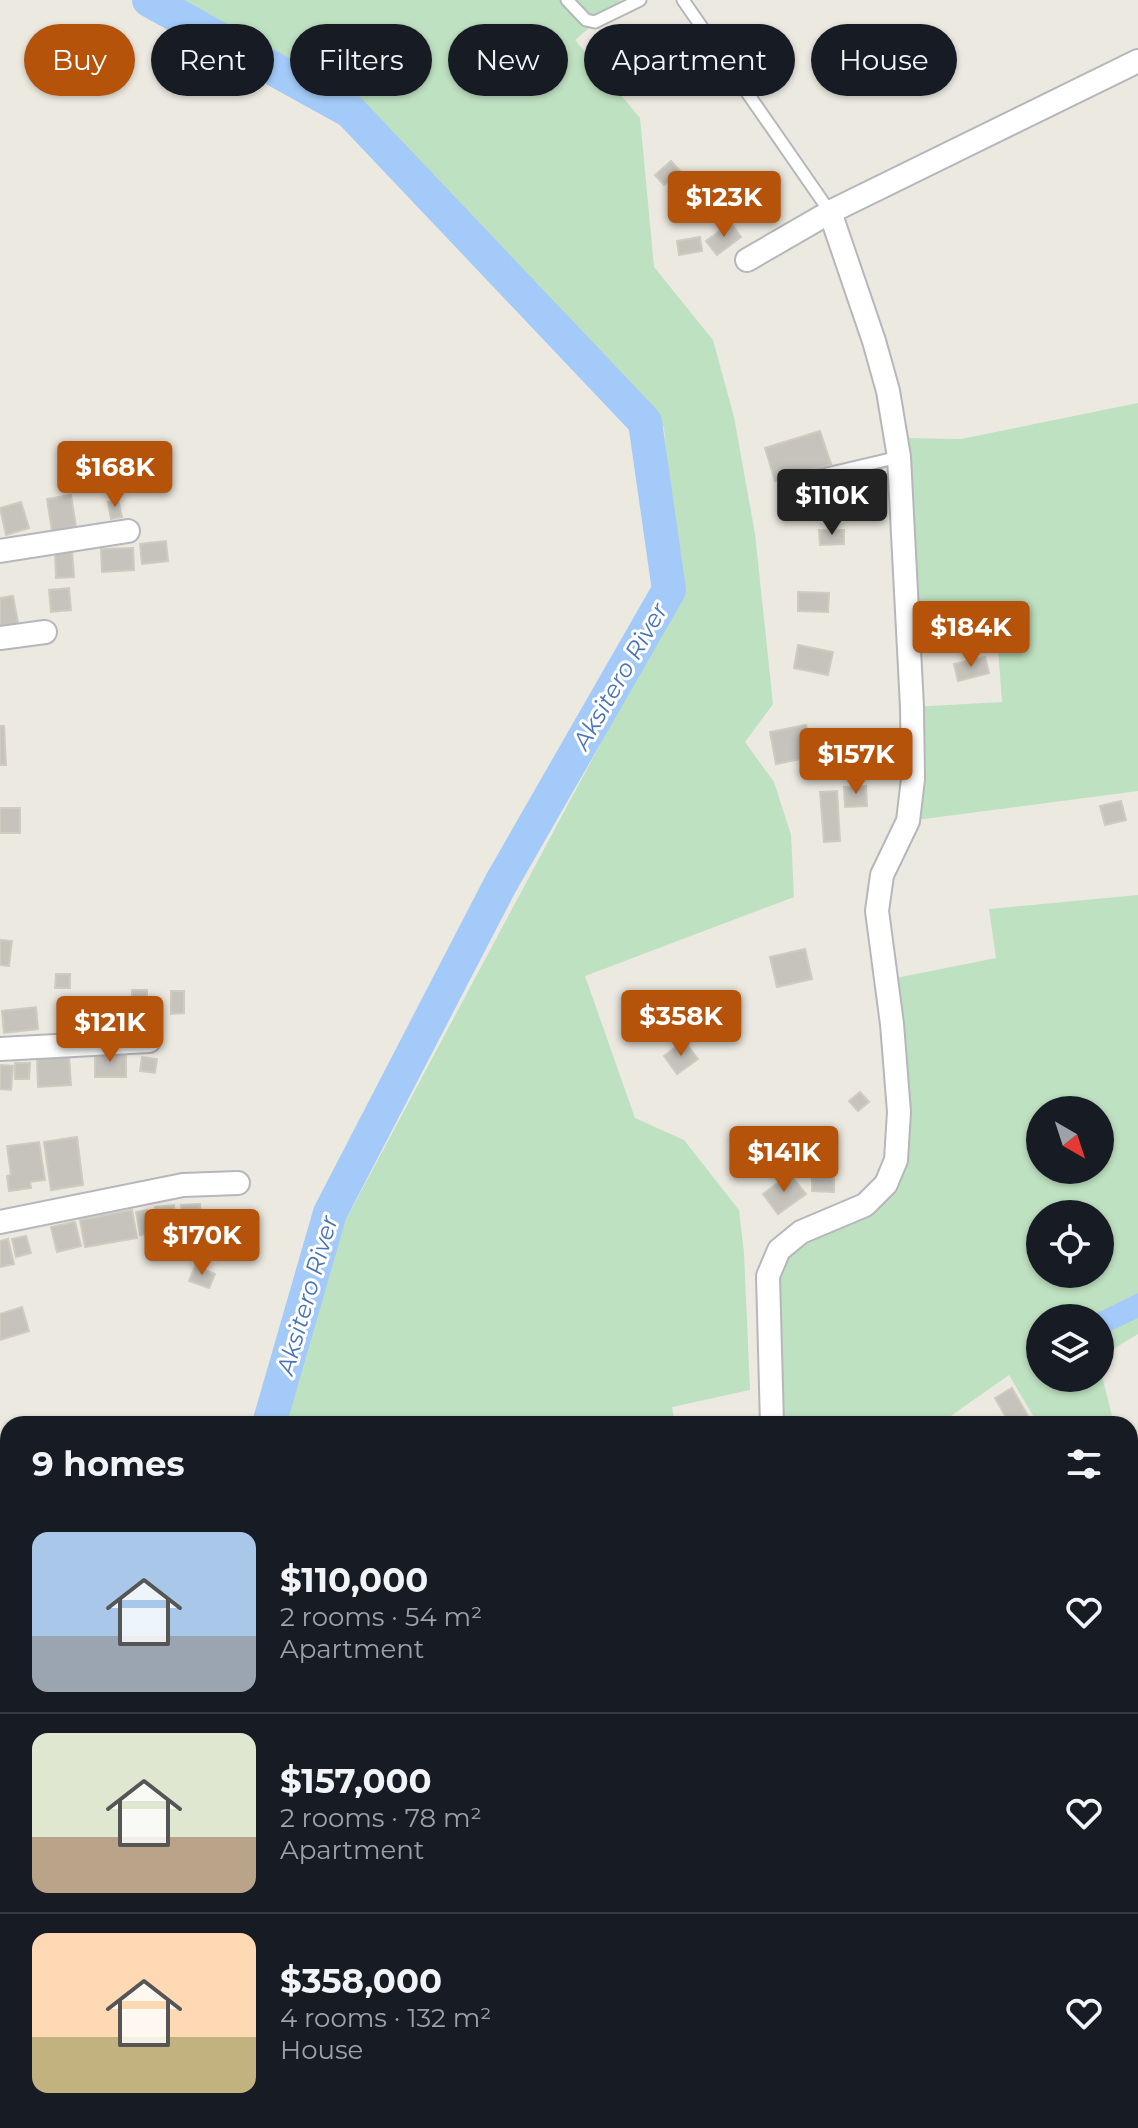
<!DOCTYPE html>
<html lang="en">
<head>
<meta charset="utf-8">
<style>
	:root { --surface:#171b24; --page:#242831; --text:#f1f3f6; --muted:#9ea1a6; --line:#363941; --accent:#b45309 }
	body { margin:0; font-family:Montserrat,sans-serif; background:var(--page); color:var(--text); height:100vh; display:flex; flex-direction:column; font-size:30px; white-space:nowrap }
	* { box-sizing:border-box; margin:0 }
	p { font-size:26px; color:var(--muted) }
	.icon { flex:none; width:44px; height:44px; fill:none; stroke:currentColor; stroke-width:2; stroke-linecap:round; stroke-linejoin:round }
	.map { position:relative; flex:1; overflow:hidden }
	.drawer { position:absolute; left:0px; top:1416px; width:1138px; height:712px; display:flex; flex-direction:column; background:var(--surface); border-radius:24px 24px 0 0; box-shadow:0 2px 6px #0004 }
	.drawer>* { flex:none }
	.top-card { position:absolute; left:24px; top:24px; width:1090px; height:72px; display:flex; gap:16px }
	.needle { width:52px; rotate:141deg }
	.controls { position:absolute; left:1026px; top:1096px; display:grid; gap:16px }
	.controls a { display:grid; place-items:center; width:88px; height:88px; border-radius:50%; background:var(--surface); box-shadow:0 2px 6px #0004; font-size:40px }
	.price { position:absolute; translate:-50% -68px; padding:0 18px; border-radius:8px; background:var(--accent); color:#fff; font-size:26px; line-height:52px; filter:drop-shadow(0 2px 4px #0008) }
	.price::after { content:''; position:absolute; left:50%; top:48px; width:24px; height:18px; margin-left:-12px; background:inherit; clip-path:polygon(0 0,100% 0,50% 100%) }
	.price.active { background:#222; color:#fff }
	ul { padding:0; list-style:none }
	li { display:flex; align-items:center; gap:24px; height:200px; padding:0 32px }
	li+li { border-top:2px solid var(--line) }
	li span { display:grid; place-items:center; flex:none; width:224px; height:160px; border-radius:16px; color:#555 }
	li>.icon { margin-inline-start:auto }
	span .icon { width:96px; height:96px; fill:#fffc; stroke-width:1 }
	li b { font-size:34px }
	h2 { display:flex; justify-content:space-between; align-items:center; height:96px; padding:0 32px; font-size:34px }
	.chip { padding:0 28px; border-radius:36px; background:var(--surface); box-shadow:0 2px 6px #0004; font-size:28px; line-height:72px }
	.chip.active { background:var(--accent); color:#fff }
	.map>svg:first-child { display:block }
</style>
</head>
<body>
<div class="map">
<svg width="1138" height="2128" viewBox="0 0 1138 2128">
	<rect width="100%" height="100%" fill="#ebe9e0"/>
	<!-- green -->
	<g fill="#bee1c1" fill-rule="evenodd">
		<path d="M176 0H621L575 40 640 118 654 267 713 340 734 417 755 534 773 704 745 742 774 782 791 835 794 897 585 976 635 1118 684 1140 739 1210 744 1253 750 1390 672 1407 675 1424H283L343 1225 679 597 664 428 364 104Z"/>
		<path d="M1138 403V791L908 821 912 707 1002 702 997 633 908 630 906 438 961 439Z"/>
		<path d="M1138 895V1334L1100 1357V1318H1040V1378H1100V1368L1114 1424H1038L1009 1375 945 1420 933 1424H772L776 1256 865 1205 896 1160 886 980 996 958 989 909ZM1040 1110H1100V1170H1040ZM1040 1214H1100V1274H1040Z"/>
		<path d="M1130 1752 1138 1755V2075L1130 2077Z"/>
		<path d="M802 2120H923L925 2128H802Z"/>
	</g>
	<!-- water -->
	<path fill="#a3caf8" d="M1138 1293V1318L1100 1336V1318H1087Z"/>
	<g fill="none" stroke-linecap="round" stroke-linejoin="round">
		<!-- river -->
		<g stroke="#a3caf8" stroke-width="34">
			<path d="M149 0 350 111 645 422 669 590 501 883 330 1213 269 1424"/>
			<path d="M1130 1937 1138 1944"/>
		</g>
	</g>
	<!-- building -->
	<g fill="#c6c3bd" stroke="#cfcbbf" stroke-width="2">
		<path d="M671 161 680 171 664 185 655 175Z"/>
		<path d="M731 223 741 237 717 255 706 241Z"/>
		<path d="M700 237 702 251 679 255 677 241Z"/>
		<path d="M820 431 831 464 775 481 765 448Z"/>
		<path d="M71 495 76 527 52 531 47 499Z"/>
		<path d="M118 499 122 517 111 519 108 502Z"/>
		<path d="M21 502 29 528 6 535 0 508Z"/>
		<path d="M819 530H844V544L820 545Z"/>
		<path d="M166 541 168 561 142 564 140 544Z"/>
		<path d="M133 548 134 570 102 572 101 549Z"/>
		<path d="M72 551 74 577 56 578 55 552Z"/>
		<path d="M69 588 71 610 51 612 49 590Z"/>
		<path d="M798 592 829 593 828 612 798 611Z"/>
		<path d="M13 596 19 628 0 631V598Z"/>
		<path d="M798 645 833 652 828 675 794 668Z"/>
		<path d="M985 657 989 673 958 681 954 664Z"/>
		<path d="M806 725 812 757 776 764 770 732Z"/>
		<path d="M0 726H4L6 765H0Z"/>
		<path d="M866 786 867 806 845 807 844 787Z"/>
		<path d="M837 791 840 841 824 842 820 792Z"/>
		<path d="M1121 801 1126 820 1105 825 1100 806Z"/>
		<rect x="0" y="808" width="20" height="25"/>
		<path d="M0 940 12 941 9 966 0 965Z"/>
		<path d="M805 949 812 979 777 987 770 957Z"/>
		<path d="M56 974H70V988H55Z"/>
		<rect x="132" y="990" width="15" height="19"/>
		<path d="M171 991H184V1013L171 1014Z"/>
		<path d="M36 1007 38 1029 4 1033 2 1011Z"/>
		<path d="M684 1041 698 1059 677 1074 664 1056Z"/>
		<rect x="95" y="1052" width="31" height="25"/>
		<path d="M69 1057 71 1085 38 1087 37 1059Z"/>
		<path d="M142 1057 157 1059 155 1073 140 1071Z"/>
		<path d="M15 1063H30L29 1079H15Z"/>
		<path d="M0 1065 13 1066 11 1090 0 1089Z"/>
		<path d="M860 1092 869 1102 858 1111 849 1101Z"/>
		<path d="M77 1137 83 1185 51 1190 44 1142Z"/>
		<path d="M788 1139 802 1142 800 1153 786 1150Z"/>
		<path d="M39 1142 45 1180 30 1182 31 1188 9 1191 7 1176 11 1175 7 1146Z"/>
		<path d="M790 1174 806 1194 778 1214 763 1194Z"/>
		<path d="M812 1178 834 1179V1192L812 1191Z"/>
		<path d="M200 1204 202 1228 183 1229 181 1205Z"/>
		<path d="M174 1205 176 1229 157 1231 155 1207Z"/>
		<path d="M132 1210 137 1238 85 1247 80 1220Z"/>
		<path d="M147 1210 151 1233 140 1235 136 1212Z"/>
		<path d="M75 1222 81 1246 57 1252 51 1227Z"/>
		<path d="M26 1236 31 1253 16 1257 12 1239Z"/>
		<path d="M8 1239 14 1264 0 1267V1241Z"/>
		<path d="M195 1266 215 1274 209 1288 189 1281Z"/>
		<path d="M22 1307 29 1331 0 1340V1314Z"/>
		<path d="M1012 1388 1032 1423 1029 1424H1010L995 1398Z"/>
		<path d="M8 1444V1480L0 1484V1447Z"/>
		<path d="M8 1803V1823L0 1824V1804Z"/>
		<path d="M8 1825V1856L0 1857V1826Z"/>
		<path d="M8 1981V2034L0 1982Z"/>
		<path d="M250 2120H298L301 2128H252Z"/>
		<path d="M411 2120H498L499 2128H415Z"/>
		<path d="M947 2120H972L973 2128H948Z"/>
		<rect x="975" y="2120" width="24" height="8"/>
	</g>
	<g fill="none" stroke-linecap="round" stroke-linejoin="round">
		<!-- lane casing -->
		<g stroke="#b6b7bc" stroke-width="15">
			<g id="lane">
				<path d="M567 0 586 20 595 22 640 0"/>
				<path d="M683 0 830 212"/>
				<path d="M814 477 899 457"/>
				<path d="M0 1962H8"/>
				<path d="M516 2120 517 2128"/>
				<path d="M771 2128 772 2120"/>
			</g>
		</g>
		<!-- street casing -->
		<g stroke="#b6b7bc" stroke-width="26">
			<g id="street">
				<path d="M747 260 830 212"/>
				<path d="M0 551 128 531"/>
				<path d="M0 638 45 632"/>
				<path d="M0 1049 149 1041"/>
				<path d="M0 1222 183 1185 238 1183"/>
				<path d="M772 1424 768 1276 779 1250 801 1232 865 1205 886 1184 896 1160 899 1112 892 1024 877 911 882 875 908 821 913 779 912 707 899 457 888 391 874 341 830 212 1138 61"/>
				<path d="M0 1634 8 1668"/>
				<path d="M1087 2120 1092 2128"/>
			</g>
		</g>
		<!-- secondary casing -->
		<g stroke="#b6b8be" stroke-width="36">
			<path id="secondary" d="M223 2120 225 2128"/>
		</g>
		<!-- highway casing -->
		<g stroke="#d9af12" stroke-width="46">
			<g id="highway">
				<path d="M1130 1510 1138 1507"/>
				<path d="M0 1896 8 1895"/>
			</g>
		</g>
		<!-- lane -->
		<use href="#lane" stroke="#fff" stroke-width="11"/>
		<!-- street -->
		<use href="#street" stroke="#fff" stroke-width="22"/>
		<!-- secondary -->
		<use href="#secondary" stroke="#fff" stroke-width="32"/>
		<!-- highway -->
		<use href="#highway" stroke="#f4e48e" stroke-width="42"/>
	</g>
	<g text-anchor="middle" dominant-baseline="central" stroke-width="6" stroke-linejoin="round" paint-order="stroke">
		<!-- water labels -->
		<g font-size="24" font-style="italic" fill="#4974b8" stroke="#fff">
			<text transform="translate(620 676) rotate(-60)">Aksitero River</text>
			<text transform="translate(307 1295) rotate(-74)">Aksitero River</text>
		</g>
	</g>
</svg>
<div class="controls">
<a><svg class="needle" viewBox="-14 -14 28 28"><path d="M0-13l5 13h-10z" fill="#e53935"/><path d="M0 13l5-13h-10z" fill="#9ea1a6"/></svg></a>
<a><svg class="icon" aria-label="locate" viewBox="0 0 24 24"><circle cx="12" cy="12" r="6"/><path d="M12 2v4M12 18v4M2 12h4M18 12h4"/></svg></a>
<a><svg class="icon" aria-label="layers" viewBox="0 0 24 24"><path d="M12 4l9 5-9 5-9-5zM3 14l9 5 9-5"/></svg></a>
</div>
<b class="price" style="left:724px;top:239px">$123K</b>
<b class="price" style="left:115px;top:509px">$168K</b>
<b class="price active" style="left:832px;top:537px">$110K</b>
<b class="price" style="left:971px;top:669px">$184K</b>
<b class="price" style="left:856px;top:796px">$157K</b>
<b class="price" style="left:681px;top:1058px">$358K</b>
<b class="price" style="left:110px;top:1064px">$121K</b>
<b class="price" style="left:784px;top:1194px">$141K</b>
<b class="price" style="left:202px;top:1277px">$170K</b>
<div class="top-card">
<a class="chip active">Buy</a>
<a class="chip">Rent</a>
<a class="chip">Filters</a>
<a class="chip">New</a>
<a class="chip">Apartment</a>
<a class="chip">House</a>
</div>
<section class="drawer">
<h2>9 homes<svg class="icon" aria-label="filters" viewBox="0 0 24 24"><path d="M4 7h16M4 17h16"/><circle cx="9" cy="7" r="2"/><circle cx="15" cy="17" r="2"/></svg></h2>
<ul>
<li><span style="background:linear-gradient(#a9c7e8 65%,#9aa5b1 0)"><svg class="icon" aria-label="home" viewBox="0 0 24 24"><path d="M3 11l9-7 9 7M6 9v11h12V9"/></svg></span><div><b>$110,000</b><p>2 rooms · 54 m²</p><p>Apartment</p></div><svg class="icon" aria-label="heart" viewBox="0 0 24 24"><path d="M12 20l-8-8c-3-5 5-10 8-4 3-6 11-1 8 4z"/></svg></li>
<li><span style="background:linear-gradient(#dfe7d0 65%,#b9a48a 0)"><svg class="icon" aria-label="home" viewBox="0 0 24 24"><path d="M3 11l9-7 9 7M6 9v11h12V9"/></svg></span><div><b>$157,000</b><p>2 rooms · 78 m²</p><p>Apartment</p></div><svg class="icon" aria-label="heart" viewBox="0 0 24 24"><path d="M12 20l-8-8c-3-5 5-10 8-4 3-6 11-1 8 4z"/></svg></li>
<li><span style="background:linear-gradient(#ffd9b3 65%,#c2b280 0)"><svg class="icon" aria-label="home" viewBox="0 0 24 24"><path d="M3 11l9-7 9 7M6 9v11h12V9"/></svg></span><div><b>$358,000</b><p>4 rooms · 132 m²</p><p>House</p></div><svg class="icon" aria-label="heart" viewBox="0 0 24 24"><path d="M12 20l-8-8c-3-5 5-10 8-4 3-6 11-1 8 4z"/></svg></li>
</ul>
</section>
</div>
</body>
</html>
